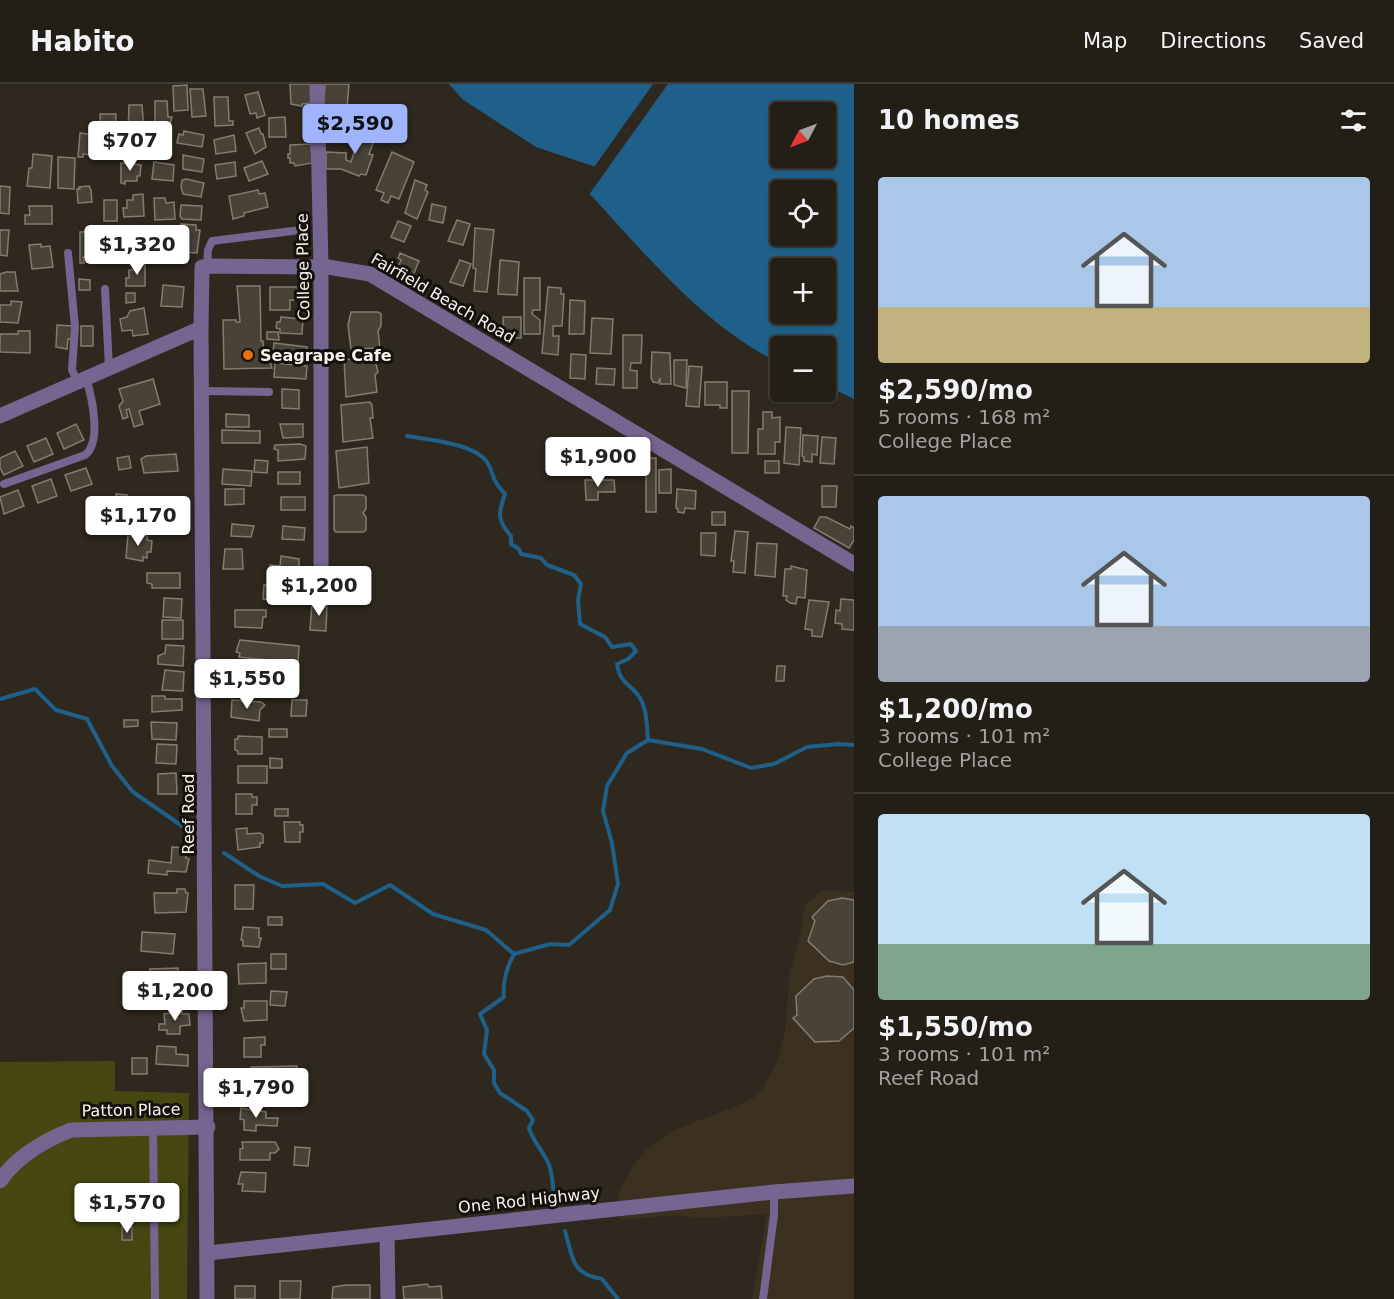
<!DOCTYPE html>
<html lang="en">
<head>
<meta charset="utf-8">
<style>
	:root { --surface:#231e16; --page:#2b271f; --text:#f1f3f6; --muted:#a3a2a1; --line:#403c35; --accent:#a0b3fd }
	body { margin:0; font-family:"DejaVu Sans",sans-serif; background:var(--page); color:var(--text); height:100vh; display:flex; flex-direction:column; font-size:22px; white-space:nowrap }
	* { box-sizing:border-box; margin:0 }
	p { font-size:20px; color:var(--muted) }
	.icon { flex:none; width:33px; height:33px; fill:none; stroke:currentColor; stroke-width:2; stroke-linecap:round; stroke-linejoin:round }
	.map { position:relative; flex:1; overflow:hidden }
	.panel { display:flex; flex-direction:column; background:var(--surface); width:540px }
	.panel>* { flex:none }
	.needle { width:39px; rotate:229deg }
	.buttons { position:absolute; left:770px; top:18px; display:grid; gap:12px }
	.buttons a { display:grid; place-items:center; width:66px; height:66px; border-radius:6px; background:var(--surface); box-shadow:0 2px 4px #0004,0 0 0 2px var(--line); font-size:30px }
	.price { position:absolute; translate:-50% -51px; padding:0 14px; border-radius:6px; background:#fff; color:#222; font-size:20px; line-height:39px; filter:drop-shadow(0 2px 3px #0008) }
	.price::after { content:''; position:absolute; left:50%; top:36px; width:18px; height:14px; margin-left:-9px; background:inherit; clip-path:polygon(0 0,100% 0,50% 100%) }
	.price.active { background:var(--accent); color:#111 }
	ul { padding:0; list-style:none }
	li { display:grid; align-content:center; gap:12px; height:318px; padding:0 24px }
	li+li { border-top:2px solid var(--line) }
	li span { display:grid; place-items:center; height:186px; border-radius:6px; color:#555 }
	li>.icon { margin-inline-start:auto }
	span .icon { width:108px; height:108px; fill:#fffc; stroke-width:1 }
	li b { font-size:26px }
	h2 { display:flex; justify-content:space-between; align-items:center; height:72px; padding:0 24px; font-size:26px }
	header { display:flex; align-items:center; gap:36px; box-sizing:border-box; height:84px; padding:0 30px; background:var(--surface); border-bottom:2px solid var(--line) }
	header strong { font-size:28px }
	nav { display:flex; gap:33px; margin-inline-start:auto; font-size:21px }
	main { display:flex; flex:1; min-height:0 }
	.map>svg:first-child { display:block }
</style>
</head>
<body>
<header>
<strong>Habito</strong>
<nav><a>Map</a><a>Directions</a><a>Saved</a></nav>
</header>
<main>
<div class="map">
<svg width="854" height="1215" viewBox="0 0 854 1215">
	<rect width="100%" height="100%" fill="#2f281e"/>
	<!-- built -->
	<path fill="#3c3121" d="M823 806 854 808V1215H752L767 1130 702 1134 677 1131 620 1136 618 1110 634 1080 647 1065 677 1045 744 1019 755 1013 763 1004 777 978 785 948 790 888 799 858 805 821Z"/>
	<!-- green -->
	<path fill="#464711" d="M115 977V1007L189 1009 187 1215H0V978Z"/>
	<!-- water -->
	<path fill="#1e6089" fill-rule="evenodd" d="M449 0H854V315L825 301V262H780V279C704 243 643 167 587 107L596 83 536 63 462 15ZM780 28H825V74H780ZM780 106H825V152H780ZM780 184H825V230H780Z"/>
	<!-- pier -->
	<path fill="#2f281e" d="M653 0H668L588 112 584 106 592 86Z"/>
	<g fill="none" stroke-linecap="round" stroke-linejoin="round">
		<!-- stream -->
		<g stroke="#1e6089" stroke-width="4">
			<path d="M407 352C427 355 475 360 487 378 495 390 490 395 505 410 498 430 497 436 511 452V460L519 465 521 470 541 474 547 481 574 491 581 500 578 516 580 540 605 553 612 563 631 560 636 567 628 575 617 580C620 601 631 599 640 614 647 626 647 643 648 656"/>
			<path d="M0 615 35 605 56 626 87 635 112 682 133 708 185 744"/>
			<path d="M224 769 259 792 282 802 323 800 355 819 390 801 433 830 486 846 514 870 550 860 569 861 610 826 618 800 612 759 603 727 607 702 627 669 648 656 702 665 751 684 774 680 807 663 838 660 854 661"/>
			<path d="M514 870C507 882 502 900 504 913L480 930 487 946 484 970 494 986V999L500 1009 527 1027 533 1036 529 1044C532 1056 544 1068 549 1081 553 1091 553 1104 554 1114"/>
			<path d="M565 1147C573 1174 571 1190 602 1195L618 1215"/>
		</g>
	</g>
	<!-- building -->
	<g fill="#494237" stroke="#847c70" stroke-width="1.5">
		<path d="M290 0H311L312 19 302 20V22L291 20Z"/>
		<path d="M325 0H349L347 24H336V27L329 24V26H323Z"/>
		<path d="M187 1 188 26 174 27 173 2Z"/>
		<path d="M190 5H203L206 32 192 33Z"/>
		<path d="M258 8 265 31 257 34 256 29 250 30 245 11Z"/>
		<path d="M214 13H228L229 37H233V41L215 42Z"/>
		<path d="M155 17H167L168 33H172L169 43 160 46V49H155Z"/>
		<path d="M129 21H142L144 47 128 48Z"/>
		<rect x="323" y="29" width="11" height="14"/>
		<path d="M100 30H116L115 62H111V59H101Z"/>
		<path d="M285 33 286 53H269V34Z"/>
		<path d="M363 41 378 47 369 70 373 71 366 91 361 90 359 92 341 85H326V68L346 69V76L351 78Z"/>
		<path d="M259 44 261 50H263L266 63 255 70 246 49Z"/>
		<path d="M184 47 204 51 202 63 177 59 179 50 183 51Z"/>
		<path d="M80 49 95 51 93 71 83 70V73H78Z"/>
		<path d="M234 51 236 67 216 70 214 56Z"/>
		<path d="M311 60 312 79 295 82 294 79H290V74H288V70H290V61Z"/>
		<path d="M392 68 414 78 399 115 391 112 388 119 381 116 384 109 376 106Z"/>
		<path d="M33 70 52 72 50 104 27 102 29 84H32Z"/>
		<path d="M183 71 204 75 202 88 183 85Z"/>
		<path d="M58 73 75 74 74 105 58 104Z"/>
		<path d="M262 77 268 90 249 97 244 84Z"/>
		<path d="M154 78 174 81 173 97 152 95Z"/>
		<path d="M235 78 236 92 217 95 215 81Z"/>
		<path d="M121 79 141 81 140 92H137V97H125V100L121 99Z"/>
		<path d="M186 95 204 99 201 113 183 110 181 103 182 96Z"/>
		<path d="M415 96 427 101 425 106 428 108 417 135 405 129Z"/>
		<path d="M0 102 10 103 9 130 0 129Z"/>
		<path d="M89 102 91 106 92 118 78 119 77 105H80L79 103Z"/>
		<path d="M258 106 259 110 265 109 268 123 244 129V132L233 135 229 112Z"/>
		<path d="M143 110 144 132 124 133 123 124H127V116H133V111Z"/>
		<path d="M154 114H165L166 119 174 118 175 135 155 136Z"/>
		<rect x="104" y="116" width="13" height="21"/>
		<path d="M432 120 446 123 443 139 429 136Z"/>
		<path d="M181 121 202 122 201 136 182 135 180 132Z"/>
		<path d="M29 122H52V140H25V131H30Z"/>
		<path d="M457 136 470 140 463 161 448 157Z"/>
		<path d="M398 137 411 142 404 158 391 153Z"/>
		<path d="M181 140 196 141V146H200L197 169 181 168V161H178Z"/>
		<path d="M475 144 494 146 487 208 474 207 476 185 473 184Z"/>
		<path d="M0 146H9L7 172 0 171Z"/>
		<path d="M80 148H94L95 172 83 173 84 179H80Z"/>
		<path d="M134 149H144L145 171 125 172V163H128V155H134Z"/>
		<path d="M41 160V163L50 162 53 183 32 185 29 161Z"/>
		<path d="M400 169 419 177 412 194 396 187 401 176 398 174Z"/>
		<path d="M460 176 471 180 463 202 450 198Z"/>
		<path d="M500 176 519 178 517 211 498 210Z"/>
		<path d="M135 180H145V202H126V194H129V186H135Z"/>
		<path d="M6 188H15L18 207H0V190Z"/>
		<path d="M524 194H540V226H533L532 230 540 236V250H524Z"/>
		<path d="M79 195 90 196V206H79Z"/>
		<path d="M163 201 184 203 182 223 161 222Z"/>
		<path d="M237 202H260L261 257H263L264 269H267L272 284 224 285 223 236H236V238H240Z"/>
		<path d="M270 203H305V216H290V226H270Z"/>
		<path d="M548 203 561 204V210H564L562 242H553V252H559L558 271 542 269Z"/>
		<path d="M126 209H135V218L126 219Z"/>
		<path d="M570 216 585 217 584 250H569Z"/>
		<path d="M11 217 22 218 18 239 0 238V221H11Z"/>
		<path d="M144 224 148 250 133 252 132 246 122 247 120 235 127 233 130 227Z"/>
		<path d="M351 228H378L381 230V242L378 247 380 264 351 265 348 241Z"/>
		<path d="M281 233 303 235 302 250 280 249V245L276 244 277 238H280Z"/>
		<path d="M503 233H521V254H504Z"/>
		<path d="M592 234 613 235 611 270 590 269Z"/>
		<path d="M57 241 72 242V255H68L67 265 56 263Z"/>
		<rect x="81" y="242" width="12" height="20"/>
		<path d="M18 247H30V269L0 268V250H18Z"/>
		<path d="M267 248H278L279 256 267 255Z"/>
		<path d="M623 251H642L641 279H631L630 286 637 287V304H623Z"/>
		<path d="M274 259 307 263V276L280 274V270L273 268Z"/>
		<path d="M652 268 670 269 671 300H660V294L658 299 653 298 651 293Z"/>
		<path d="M571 270 586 271 585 295 570 294Z"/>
		<path d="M374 272 378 288 375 291 377 308 346 313 344 276Z"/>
		<path d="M674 276H687L686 304 674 301Z"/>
		<path d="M275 279 307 282 306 295 274 293Z"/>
		<path d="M689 282 702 283 699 323 686 322Z"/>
		<path d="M597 284 615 285 614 301 596 300Z"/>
		<path d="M153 295 160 320 139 327 143 340 134 343 129 325 126 326 128 333 123 335 119 322 123 317 119 305Z"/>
		<path d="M705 298H727V324H720V321H705Z"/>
		<path d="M282 305 299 306V325L282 324Z"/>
		<path d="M732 307H749L748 369H732Z"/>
		<path d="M370 318 372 321 373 334H370L373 354 343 358 341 321Z"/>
		<path d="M763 328H772V334L780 333V358H775V370H758V345H763Z"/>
		<path d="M226 330 249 331V343H226Z"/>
		<path d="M76 340 84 356 64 365 57 349Z"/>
		<path d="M280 340H303V353L283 354Z"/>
		<path d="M786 343 801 344 799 381 784 379Z"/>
		<path d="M222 346 260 347V359H222Z"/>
		<path d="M803 351 818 352 817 371 812 370V378L804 377V373L802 372Z"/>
		<path d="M822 353 836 354 834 380 820 379Z"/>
		<path d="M46 354 53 370 34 378 27 362Z"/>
		<path d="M601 355 614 356 612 379 599 378Z"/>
		<path d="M620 358 644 371 632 389 617 380Z"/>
		<path d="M300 360 306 362 305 375 278 377V366L274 365 275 361Z"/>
		<path d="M367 363 369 399 339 404 336 367Z"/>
		<path d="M15 367 23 382 4 391 0 384V374Z"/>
		<path d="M176 370 178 387 144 389 141 375 146 372Z"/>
		<path d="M129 372 131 384 119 386 117 374Z"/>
		<rect x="646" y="374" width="10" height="54"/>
		<path d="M255 376 268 377 267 389 254 388Z"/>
		<rect x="765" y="377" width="14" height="12"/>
		<path d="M86 384 92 400 71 407 65 391Z"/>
		<path d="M223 385 252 387 251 402 222 400Z"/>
		<path d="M671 385V409H659V386Z"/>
		<rect x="278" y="388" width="22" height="12"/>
		<path d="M51 395 57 412 38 419 32 402Z"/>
		<path d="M585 396H614L615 408H598V416H586Z"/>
		<path d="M822 402H837L836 423H822Z"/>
		<path d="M225 405H244V420L225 421Z"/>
		<path d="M677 405 696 407 695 425 685 424 684 429 678 428V425L676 424Z"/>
		<path d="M18 406 24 422 4 430 0 413Z"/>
		<path d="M116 410 127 411 126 422 115 421Z"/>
		<path d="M337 411H363L366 413V425L363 429 366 433V446L363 448H336L334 446V412Z"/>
		<path d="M135 413 183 417 181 435 134 432Z"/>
		<rect x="281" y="413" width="24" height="13"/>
		<rect x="712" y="428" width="13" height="13"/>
		<path d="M820 433H826L850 445 851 442 854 444V456L849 464 814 444Z"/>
		<path d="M116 437 128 438V445H116Z"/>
		<path d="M232 440 254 442 251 453 231 452Z"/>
		<path d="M283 442 305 444 304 456 282 455Z"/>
		<path d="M735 447 748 448 745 489 733 488 734 477H731Z"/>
		<path d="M701 449H716L715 472 701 471Z"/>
		<path d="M128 450 147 451V456L152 457 151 468H147V474L143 473V477L126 474Z"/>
		<path d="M757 459 777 460 775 493 755 491Z"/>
		<path d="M225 465H242L243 485H223Z"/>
		<path d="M281 472 299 475V487L280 486V488H270V481L280 482Z"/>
		<path d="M791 482 807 486 805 514 797 513 796 520 790 519 786 516 787 512H783L785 485H791Z"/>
		<path d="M147 489H180V504H152V500L147 499Z"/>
		<path d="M293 491H309V503H300V517L263 515 264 501 293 500Z"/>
		<path d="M164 514 182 515 181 534 163 533Z"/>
		<path d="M841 515 854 516V546L842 545V540L835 539 836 526 840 527Z"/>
		<path d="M809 516 829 518 822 553 812 552V546L805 545Z"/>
		<path d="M312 518 327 520 326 547 310 546Z"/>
		<path d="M235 526H266V533H263L262 544 235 543Z"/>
		<rect x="162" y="536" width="21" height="19"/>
		<path d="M240 556 299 562 298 579 239 573 240 569 236 568Z"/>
		<path d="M166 561 184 562 183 582 158 580V572L165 569Z"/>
		<path d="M777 582H785L784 597H776Z"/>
		<path d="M235 583 261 584V596H266V607H245V597H235Z"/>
		<path d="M165 586 184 588 183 607 162 606Z"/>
		<path d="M152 612H165V615H182V626L152 628Z"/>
		<path d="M232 616 261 618 265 621 260 626 259 637 231 633Z"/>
		<path d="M292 616H307L306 632H291Z"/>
		<path d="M124 636H138V642L124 643Z"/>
		<path d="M151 638 177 639 176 656 152 655Z"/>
		<rect x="269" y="645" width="18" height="8"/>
		<path d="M238 652 262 653V670H238V667L235 666V655H238Z"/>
		<path d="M157 660 177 661 176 680 156 679Z"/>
		<path d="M270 674 282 675V684H270Z"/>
		<rect x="238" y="682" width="29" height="17"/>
		<path d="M176 689 177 710H158V690Z"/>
		<path d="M236 710H252V713H257V721H252V730H236Z"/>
		<rect x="275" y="725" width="13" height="7"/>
		<path d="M284 738H300V741H303V748H300V758H285Z"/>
		<path d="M247 744V750L260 749 263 751V759H260V763L238 766 236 745Z"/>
		<path d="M172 763 186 764V774L189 775 186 788 167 787V791L148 789 149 776 171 779Z"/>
		<path d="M235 801H254L253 825H235Z"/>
		<path d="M177 805H185L186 809H188L186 828 155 829 154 809H177Z"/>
		<path d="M842 814 854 816V878L843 881 829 877 808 857 815 837 812 833 828 817Z"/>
		<rect x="268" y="833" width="14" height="8"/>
		<path d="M243 843 259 844V854H261L259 863 243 862V856H241Z"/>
		<path d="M142 848 175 850 173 870 141 867Z"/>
		<rect x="271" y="870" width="15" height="15"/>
		<path d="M266 879V899L239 900 238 880Z"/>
		<path d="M178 884V907H150V885Z"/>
		<path d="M827 892 843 893 854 906V944L839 957 815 958 793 934 797 931 796 912 814 895Z"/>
		<path d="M271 907 287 908 285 922 270 921Z"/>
		<path d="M244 917H267V936L244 937 241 924H244Z"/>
		<path d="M171 925H182V930H189L190 941 180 942V950H167V946H159V940H165L164 930 171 929Z"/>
		<path d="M265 953V961H261V973H244V954Z"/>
		<path d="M157 962 176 963V970L188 971V982L156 980Z"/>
		<rect x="132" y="974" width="15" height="16"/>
		<path d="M297 982V995H284V1007L242 1006V995H251V983Z"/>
		<path d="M241 1024 266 1028V1034H278L277 1042 256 1041V1047L244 1046V1036L240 1035Z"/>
		<path d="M242 1058H275L279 1065 275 1069H270V1076H240V1065L243 1064Z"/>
		<path d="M295 1063 310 1064 308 1082 294 1081Z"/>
		<path d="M241 1088 266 1089 265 1108 242 1107 243 1100H238Z"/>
		<rect x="122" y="1143" width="10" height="13"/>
		<path d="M280 1197H301L300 1215H280Z"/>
		<path d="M427 1200 429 1203 441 1202 442 1215H404L403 1203Z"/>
		<path d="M346 1201H370V1215H332L333 1203Z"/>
		<rect x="235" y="1202" width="20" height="13"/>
	</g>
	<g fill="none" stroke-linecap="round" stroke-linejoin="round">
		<!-- service -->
		<g stroke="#766590" stroke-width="8">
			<path d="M68 169 75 243 72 286 78 298"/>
			<path d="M207 182 208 166 212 157 301 146"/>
			<path d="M105 205 109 284"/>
			<path d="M203 307 269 308"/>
			<path d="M4 400 85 371C102 358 92 313 86 294"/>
			<path d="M153 1044 155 1215"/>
			<path d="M763 1215 774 1131V1108"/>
		</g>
		<!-- minor -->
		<g stroke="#766590" stroke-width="15">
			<path d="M317 0 321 183V510"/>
			<path d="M201 244 202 183 207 182 328 183 370 190 854 480"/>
			<path d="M0 1097C16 1073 45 1056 71 1046L208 1043"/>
			<path d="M387 1150 388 1215"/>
			<path d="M208 1169 774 1108 854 1102"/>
		</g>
		<!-- tertiary -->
		<path stroke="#766590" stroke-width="15" d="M0 332 201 244 207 1215"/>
	</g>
	<!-- markers -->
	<circle fill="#e8710a" stroke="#14110d" stroke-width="2" cx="248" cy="271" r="6"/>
	<g text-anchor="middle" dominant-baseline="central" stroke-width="6" stroke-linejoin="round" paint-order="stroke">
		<!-- street labels -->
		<g font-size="16" fill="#f8f3ed" stroke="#14110d">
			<text transform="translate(303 183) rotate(-91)">College Place</text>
			<text transform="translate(443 214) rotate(30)">Fairfield Beach Road</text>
			<text transform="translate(188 730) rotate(-90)">Reef Road</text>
			<text transform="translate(131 1026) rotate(-1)">Patton Place</text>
			<text transform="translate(529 1116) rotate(-6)">One Rod Highway</text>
		</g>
		<!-- poi labels -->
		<g font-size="16" font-weight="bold" fill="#f8f3ed" stroke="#14110d" text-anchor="start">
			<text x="260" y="271">Seagrape Cafe</text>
		</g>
	</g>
</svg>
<div class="buttons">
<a><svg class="needle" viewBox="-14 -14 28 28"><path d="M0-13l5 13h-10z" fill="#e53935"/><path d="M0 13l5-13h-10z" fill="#a3a2a1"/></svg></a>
<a><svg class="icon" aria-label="locate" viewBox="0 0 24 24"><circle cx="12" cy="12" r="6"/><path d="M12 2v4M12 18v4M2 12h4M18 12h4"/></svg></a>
<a>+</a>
<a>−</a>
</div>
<b class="price active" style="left:355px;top:71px">$2,590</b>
<b class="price" style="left:130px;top:88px">$707</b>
<b class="price" style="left:137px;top:192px">$1,320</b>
<b class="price" style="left:598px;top:404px">$1,900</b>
<b class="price" style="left:138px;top:463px">$1,170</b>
<b class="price" style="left:319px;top:533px">$1,200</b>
<b class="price" style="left:247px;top:626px">$1,550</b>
<b class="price" style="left:175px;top:938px">$1,200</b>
<b class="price" style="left:256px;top:1035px">$1,790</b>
<b class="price" style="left:127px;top:1150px">$1,570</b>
</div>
<section class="panel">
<h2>10 homes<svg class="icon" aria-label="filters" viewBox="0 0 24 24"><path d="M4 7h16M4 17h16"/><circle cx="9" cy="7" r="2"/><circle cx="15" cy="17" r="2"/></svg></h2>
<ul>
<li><span style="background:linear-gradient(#a9c7e8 70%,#c2b280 0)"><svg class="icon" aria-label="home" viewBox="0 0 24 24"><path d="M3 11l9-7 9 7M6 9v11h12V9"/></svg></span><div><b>$2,590/mo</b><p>5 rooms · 168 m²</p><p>College Place</p></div></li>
<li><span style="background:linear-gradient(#a9c7e8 70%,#9aa5b1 0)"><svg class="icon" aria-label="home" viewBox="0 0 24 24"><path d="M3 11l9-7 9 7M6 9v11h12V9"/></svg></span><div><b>$1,200/mo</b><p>3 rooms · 101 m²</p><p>College Place</p></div></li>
<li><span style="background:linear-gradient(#bfe0f5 70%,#7fa58c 0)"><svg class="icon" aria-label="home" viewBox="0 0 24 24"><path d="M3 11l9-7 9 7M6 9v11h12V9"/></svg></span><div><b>$1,550/mo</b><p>3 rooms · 101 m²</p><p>Reef Road</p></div></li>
</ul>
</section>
</main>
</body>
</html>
